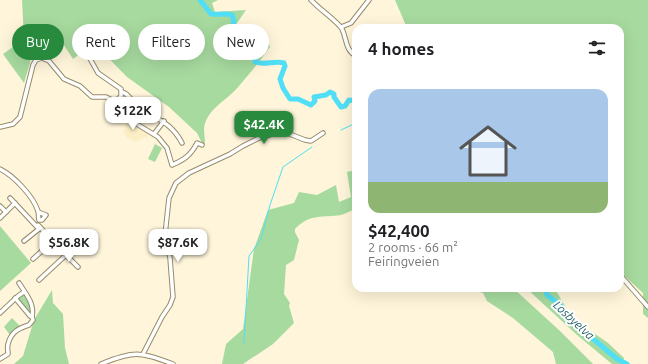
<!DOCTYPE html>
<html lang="en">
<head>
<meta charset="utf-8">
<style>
	:root { --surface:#fff; --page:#f2f2f2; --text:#202124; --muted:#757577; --line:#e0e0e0; --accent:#288a3d }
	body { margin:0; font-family:Ubuntu,sans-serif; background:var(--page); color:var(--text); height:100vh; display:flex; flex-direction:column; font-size:15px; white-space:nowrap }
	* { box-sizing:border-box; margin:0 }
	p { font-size:13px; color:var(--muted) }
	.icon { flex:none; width:22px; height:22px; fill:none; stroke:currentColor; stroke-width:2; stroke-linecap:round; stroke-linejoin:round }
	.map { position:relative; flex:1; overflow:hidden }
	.panel { position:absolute; left:352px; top:24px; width:272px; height:268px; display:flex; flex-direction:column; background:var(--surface); border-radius:12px; box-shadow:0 4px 16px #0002 }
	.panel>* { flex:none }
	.top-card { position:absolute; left:12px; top:24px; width:280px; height:36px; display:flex; gap:8px }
	.price { position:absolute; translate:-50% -34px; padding:0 9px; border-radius:8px; background:#fff; color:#222; font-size:13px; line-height:26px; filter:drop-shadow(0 1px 2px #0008) }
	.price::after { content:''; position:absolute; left:50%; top:24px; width:12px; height:9px; margin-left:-6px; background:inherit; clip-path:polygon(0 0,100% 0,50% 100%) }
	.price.active { background:var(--accent); color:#fff }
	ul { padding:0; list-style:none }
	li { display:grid; align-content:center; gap:8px; height:212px; padding:0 16px }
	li+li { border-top:1px solid var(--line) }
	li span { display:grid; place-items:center; height:124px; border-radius:12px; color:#555 }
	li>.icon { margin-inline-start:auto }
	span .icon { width:72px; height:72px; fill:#fffc; stroke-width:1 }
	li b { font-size:17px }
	h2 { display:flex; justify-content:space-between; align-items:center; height:48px; padding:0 16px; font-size:17px }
	.tag { padding:0 14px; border-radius:18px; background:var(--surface); box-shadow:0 4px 16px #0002; font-size:14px; line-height:36px }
	.tag.active { background:var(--accent); color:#fff }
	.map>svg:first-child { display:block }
</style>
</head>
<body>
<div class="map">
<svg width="648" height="364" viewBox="0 0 648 364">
	<rect width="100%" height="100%" fill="#fef5da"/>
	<!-- built -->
	<path fill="#fceec5" d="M127 122 147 132 146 134 148 135 147 139 145 137 135 142 126 137 123 132Z"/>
	<!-- green -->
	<g fill="#a7da9f">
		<path d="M22 0H218L212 3 215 12 246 10 235 26 241 38 264 30 270 47C260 61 250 73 239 86 228 100 207 108 204 128 204 133 205 139 205 144L202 143 197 133 169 107 127 77 83 32 77 40 84 51 73 59 58 36 47 43 45 50 32 56 24 83 3 54 24 39Z"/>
		<path d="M395 0H648V318L643 314V293L620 272V28H407Z"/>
		<path d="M155 144 162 148 155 162 148 159Z"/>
		<path d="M356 170V209C351 210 346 214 341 215 323 218 310 213 295 229V232L299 240 294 260 286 265 284 294 290 303 289 306 294 323 273 344 243 364H222L226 344 243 329 254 249 268 210 294 203 299 192 317 195 336 185 339 202 351 197 347 172Z"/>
		<path d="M0 226 31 263 0 291Z"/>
		<path d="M469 288H513L560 331 593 364H556L553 352 513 318 487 301 483 293Z"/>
		<path d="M526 288H554L558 294 572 318 608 343 624 358 622 364H612L577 335Z"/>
		<path d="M52 290 53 303 63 314 65 348 69 364H14L23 356 34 320Z"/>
		<path d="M24 293C29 300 32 306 31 316L16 298Z"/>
		<path d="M12 318 20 326 10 335 4 327Z"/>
	</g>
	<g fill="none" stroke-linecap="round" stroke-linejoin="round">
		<!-- stream -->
		<g stroke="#50dff6" stroke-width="1">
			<path d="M341 130 356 123"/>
			<path d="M244 343 249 256 261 239 270 205 283 167 312 147"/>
		</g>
		<!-- river -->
		<g stroke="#50dff6" stroke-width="5">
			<path d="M200 0 211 14C218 15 225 13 232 15L234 22 231 29 238 42 243 46 258 40 264 41 266 46 255 59V62C265 66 274 60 284 63L285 66 280 79 283 88 290 99H298L311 105 315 101 314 97 326 95 330 92 334 94V97L341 107 345 106 349 100 356 101"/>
			<path d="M545 288 547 295 561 306 566 316 617 359 627 364"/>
		</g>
		<!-- minor casing -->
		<g stroke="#968c6c" stroke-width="5.5">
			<g id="minor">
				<path d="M311 0C318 8 338 22 342 29 347 39 345 50 356 56"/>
				<path d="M341 27 351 23 369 0"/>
				<path d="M84 48 98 73 121 89V96L114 103"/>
				<path d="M122 92C130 94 131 102 138 106 156 119 171 122 182 143"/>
				<path d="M0 127 13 124 20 117 33 65 36 60 42 58 49 61 64 79 80 86 92 97H106L110 99 127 118 158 137 167 148 172 165C184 160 191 155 197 143L202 145"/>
				<path d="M154 134 164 121"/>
				<path d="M0 169C14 176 33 196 38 211 39 214 38 217 39 220H42L46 215 38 212"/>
				<path d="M10 198 39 229 24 241"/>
				<path d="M0 206 6 212"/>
				<path d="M0 218 15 203"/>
				<path d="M66 255 78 267"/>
				<path d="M33 259 53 241 38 225"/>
				<path d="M620 275 648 307"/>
				<path d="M39 280 66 255 53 241"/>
				<path d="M19 283C26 294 35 304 32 317"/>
				<path d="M0 313 18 296 24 292"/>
				<path d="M143 354 162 317 170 305 173 297 170 258 165 235 169 198 176 183 189 173 230 154 243 146 259 138 282 131 305 140 311 141 323 133"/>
				<path d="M0 359 8 354C8 351 7 348 8 344 11 332 19 328 29 325L33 320 32 317 30 316 15 298"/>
				<path d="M101 364C135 350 140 352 173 364"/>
			</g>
		</g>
		<!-- minor -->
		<use href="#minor" stroke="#fff" stroke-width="3.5"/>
	</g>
	<g text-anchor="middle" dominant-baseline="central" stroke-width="4" stroke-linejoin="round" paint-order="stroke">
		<!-- water labels -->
		<g font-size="12" font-style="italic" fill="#26606a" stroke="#fff">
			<text transform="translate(574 320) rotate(43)">Losbyelva</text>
		</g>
	</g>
</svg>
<b class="price" style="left:133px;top:131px">$122K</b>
<b class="price active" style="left:264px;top:145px">$42.4K</b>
<b class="price" style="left:69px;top:263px">$56.8K</b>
<b class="price" style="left:178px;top:263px">$87.6K</b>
<div class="top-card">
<a class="tag active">Buy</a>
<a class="tag">Rent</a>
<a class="tag">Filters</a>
<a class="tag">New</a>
</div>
<section class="panel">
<h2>4 homes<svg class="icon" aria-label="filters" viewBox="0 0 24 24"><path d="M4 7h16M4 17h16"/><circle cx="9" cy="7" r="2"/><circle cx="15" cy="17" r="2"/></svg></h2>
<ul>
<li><span style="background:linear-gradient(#a9c7e8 75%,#8fb573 0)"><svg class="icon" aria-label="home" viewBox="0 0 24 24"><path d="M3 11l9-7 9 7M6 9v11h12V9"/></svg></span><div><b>$42,400</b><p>2 rooms · 66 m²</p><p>Feiringveien</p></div></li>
</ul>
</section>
</div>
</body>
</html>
